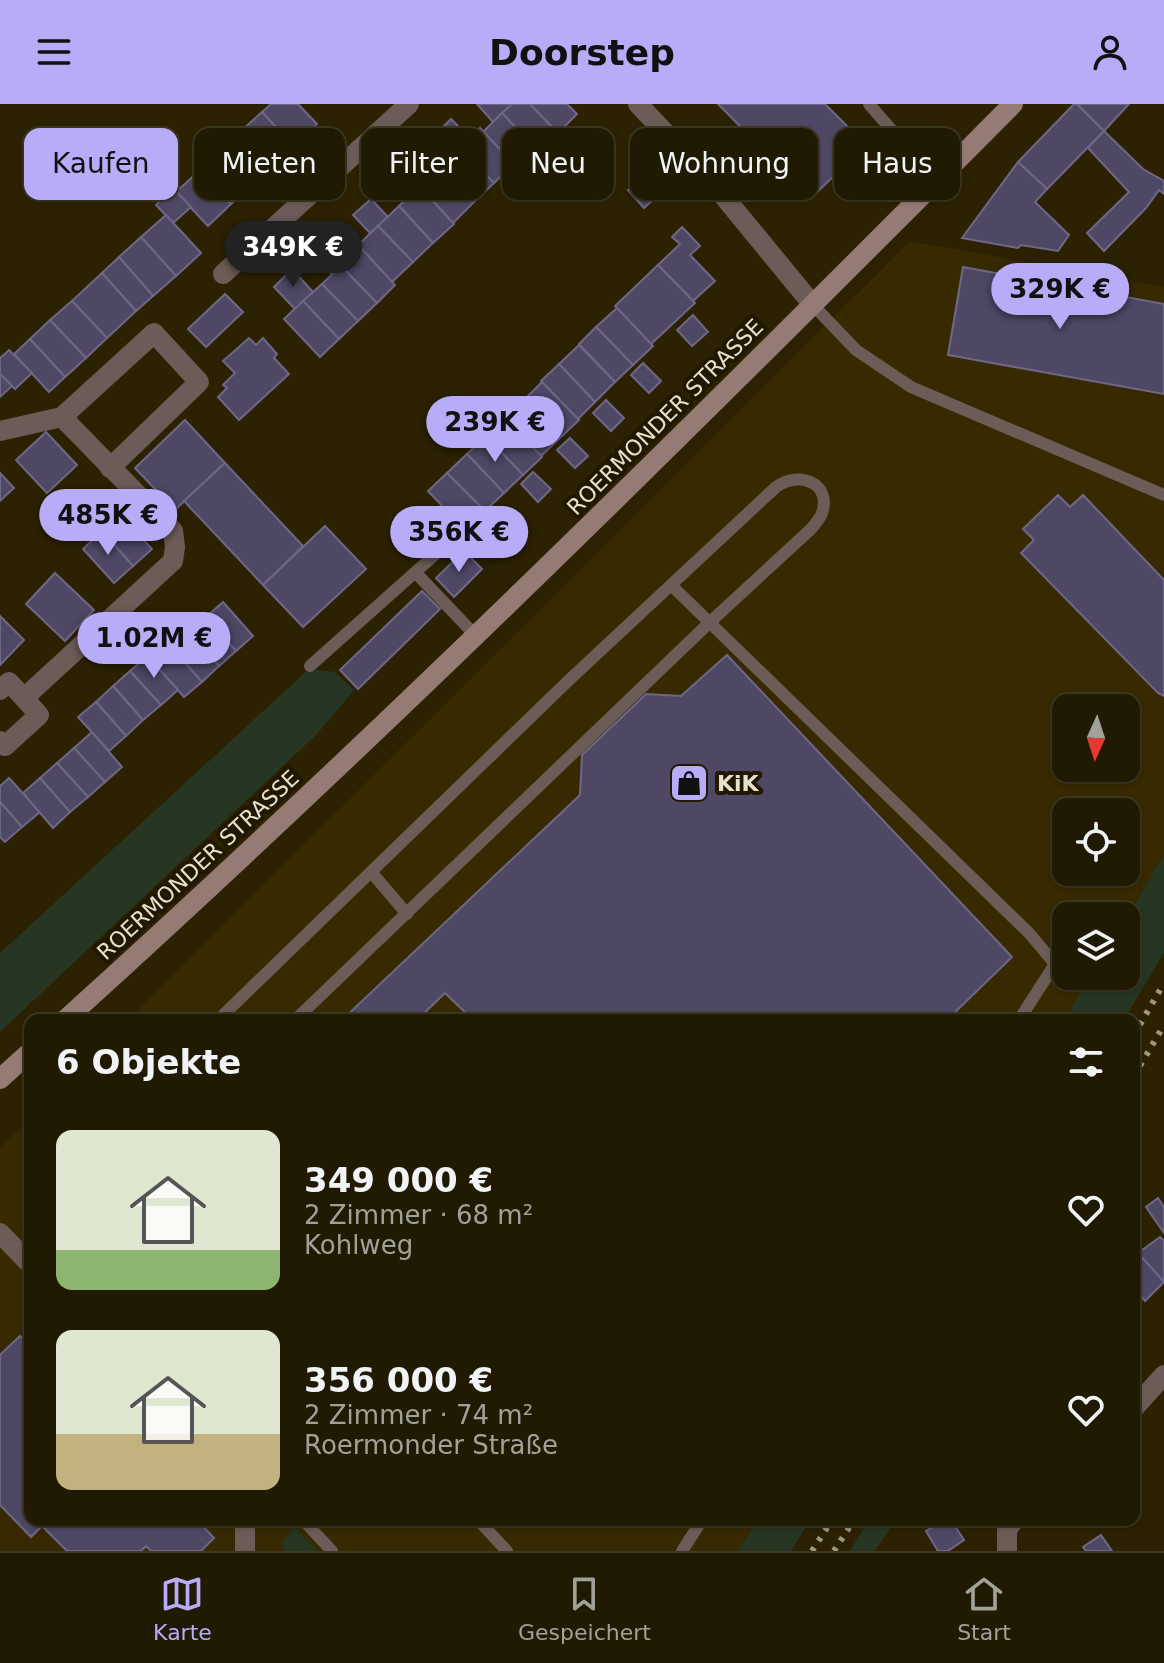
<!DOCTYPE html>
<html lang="de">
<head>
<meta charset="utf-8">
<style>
	:root { --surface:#211a02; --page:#2d2711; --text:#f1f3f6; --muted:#a2a199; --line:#3e3824; --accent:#b8abf7 }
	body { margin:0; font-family:"DejaVu Sans",sans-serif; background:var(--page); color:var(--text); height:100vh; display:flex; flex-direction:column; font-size:30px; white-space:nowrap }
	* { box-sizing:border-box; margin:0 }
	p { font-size:26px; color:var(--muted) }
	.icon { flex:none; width:44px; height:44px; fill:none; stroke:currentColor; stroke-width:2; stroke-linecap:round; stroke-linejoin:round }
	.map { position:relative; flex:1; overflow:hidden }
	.drawer { position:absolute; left:24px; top:910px; width:1116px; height:512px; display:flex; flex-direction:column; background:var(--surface); border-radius:16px; box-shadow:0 2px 6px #0004,0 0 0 2px var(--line) }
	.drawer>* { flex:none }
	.guide { position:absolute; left:24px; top:24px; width:1116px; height:72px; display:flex; gap:16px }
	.needle { width:52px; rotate:183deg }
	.fabs { position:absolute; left:1052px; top:590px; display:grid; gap:16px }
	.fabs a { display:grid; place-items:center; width:88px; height:88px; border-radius:16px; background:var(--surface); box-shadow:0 2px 6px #0004,0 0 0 2px var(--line); font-size:40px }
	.price { position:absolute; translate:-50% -68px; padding:0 18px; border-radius:28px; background:var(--accent); color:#111; font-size:26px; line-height:52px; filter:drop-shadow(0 2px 4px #0008) }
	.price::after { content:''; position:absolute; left:50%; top:48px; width:24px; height:18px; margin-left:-12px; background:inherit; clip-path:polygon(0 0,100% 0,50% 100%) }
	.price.active { background:#222; color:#fff }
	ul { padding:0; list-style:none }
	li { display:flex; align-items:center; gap:24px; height:200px; padding:0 32px }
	li span { display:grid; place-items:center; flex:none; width:224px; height:160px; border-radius:16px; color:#555 }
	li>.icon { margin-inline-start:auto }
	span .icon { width:96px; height:96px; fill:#fffc; stroke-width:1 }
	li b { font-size:34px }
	h2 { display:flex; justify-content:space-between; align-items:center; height:96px; padding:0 32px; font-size:34px }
	.tag { padding:0 28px; border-radius:16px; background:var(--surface); box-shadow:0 2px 6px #0004,0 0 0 2px var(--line); font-size:28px; line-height:72px }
	.tag.active { background:var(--accent); color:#111 }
	header { display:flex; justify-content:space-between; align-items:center; height:104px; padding:0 32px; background:var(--accent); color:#111; font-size:36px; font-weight:700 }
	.menu { display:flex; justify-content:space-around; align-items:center; height:112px; border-top:2px solid var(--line); background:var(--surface); font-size:22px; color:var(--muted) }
	.menu a { display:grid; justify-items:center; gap:4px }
	.menu .active { color:var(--accent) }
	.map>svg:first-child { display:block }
</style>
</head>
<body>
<header><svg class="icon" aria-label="menu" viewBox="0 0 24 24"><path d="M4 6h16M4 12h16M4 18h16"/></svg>Doorstep<svg class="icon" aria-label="person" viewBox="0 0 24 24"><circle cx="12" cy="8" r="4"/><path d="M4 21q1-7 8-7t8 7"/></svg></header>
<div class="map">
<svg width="1164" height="1447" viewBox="0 0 1164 1447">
	<rect width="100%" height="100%" fill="#2c2202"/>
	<!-- built -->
	<g fill="#372a00" fill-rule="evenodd">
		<path d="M910 137 1164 183V751L1126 814V812H1066V872H1091L1064 916H128ZM1066 604H1126V664H1066ZM1066 708H1126V768H1066Z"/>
		<path d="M30 1014V1416H757L738 1447H317L294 1422 283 1438 284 1447H0V1044Z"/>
	</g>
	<!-- green -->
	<g fill="#263622">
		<path d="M309 565 335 568 354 586 317 630 0 928V849Z"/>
		<path d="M1164 751V848L1124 916H1064L1091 872H1126V814Z"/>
		<path d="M757 1416H810L791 1447H738Z"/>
		<path d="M869 1416H896L875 1447H850Z"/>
		<path d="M294 1422 317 1447H284L283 1438Z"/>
	</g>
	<!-- building -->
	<g fill="#4e4865" stroke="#6e6787" stroke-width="2">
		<path d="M271 0H298L317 20 293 42 262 8Z"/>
		<path d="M477 0H512L493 18Z"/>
		<path d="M512 0H530L558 29 538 47 502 9Z"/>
		<path d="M530 0H567L577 10 558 29Z"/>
		<path d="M718 0H825L866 41 811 94Z"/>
		<path d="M1074 0H1077L1104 27 1047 85 1018 58Z"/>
		<path d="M1077 0H1129L1104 27Z"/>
		<path d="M262 8 293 42 271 62 240 28Z"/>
		<path d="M502 9 538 47 519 65 483 28Z"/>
		<path d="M451 15 470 34 452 51 433 33Z"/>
		<path d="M480 24 514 60 494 79 460 43Z"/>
		<path d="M237 25 254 43 236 60 219 42Z"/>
		<path d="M1104 27 1143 65 1164 77V90L1159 86 1146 104 1104 147 1087 129 1129 88 1088 44Z"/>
		<path d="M460 43 494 79 473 99 440 63Z"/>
		<path d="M222 45 254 79 231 100 199 67Z"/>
		<path d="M410 53 429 73 411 90 392 70Z"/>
		<path d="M1018 58 1047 85 1035 98 1069 131 1058 147 1021 141 1018 144 962 134Z"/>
		<path d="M654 62 671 79 644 104 628 86Z"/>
		<path d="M440 63 473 99 453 119 419 82Z"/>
		<path d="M199 67 231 100 208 122 176 88Z"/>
		<path d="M419 82 454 120 433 139 399 102Z"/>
		<path d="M173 84 191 103 173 119 156 101Z"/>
		<path d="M371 95 388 113 370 129 353 111Z"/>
		<path d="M399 102 433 139 413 158 378 122Z"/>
		<path d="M166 111 201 149 176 172 141 133Z"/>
		<path d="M378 122 413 158 392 178 358 141Z"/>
		<path d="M682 123 700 142 690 151 715 177 693 197 658 161 680 140 672 133Z"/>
		<path d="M329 130 350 153 332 170 311 148Z"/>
		<path d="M141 133 176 172 153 192 119 153Z"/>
		<path d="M360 143 395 181 377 199 341 162Z"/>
		<path d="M119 153 153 192 136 207 102 169Z"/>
		<path d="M658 161 695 199 651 240 615 202Z"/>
		<path d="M341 162 377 199 358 217 322 180Z"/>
		<path d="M963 163 1164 200V290L948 251Z"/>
		<path d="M292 165 313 188 295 205 274 183Z"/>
		<path d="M102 169 136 207 107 234 72 197Z"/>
		<path d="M322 180 358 217 339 235 303 197Z"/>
		<path d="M225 190 243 208 206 243 188 225Z"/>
		<path d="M72 197 107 234 86 254 50 216Z"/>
		<path d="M303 197 339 235 320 253 284 215Z"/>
		<path d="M617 204 653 242 633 261 596 223Z"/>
		<path d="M693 211 708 228 692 242 677 226Z"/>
		<path d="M50 216 86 254 65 273 30 235Z"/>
		<path d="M596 223 633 261 615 278 579 240Z"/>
		<path d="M249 234 256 241 263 234 277 250 274 254 289 270 239 316 218 293 227 284 223 281 235 269 223 257Z"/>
		<path d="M30 235 65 273 49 288 14 250Z"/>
		<path d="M579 241 615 278 595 298 559 260Z"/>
		<path d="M9 246 32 269 15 285 0 270V254Z"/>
		<path d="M643 259 661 277 649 289 631 271Z"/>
		<path d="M559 260 595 298 578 315 541 277Z"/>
		<path d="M0 270 12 282 0 293Z"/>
		<path d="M542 278 579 316 559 335 523 297Z"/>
		<path d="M606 296 624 314 611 327 593 309Z"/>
		<path d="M523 297 559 335 541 352 504 314Z"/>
		<path d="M504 314 542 353 523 371 486 332Z"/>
		<path d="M185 316 225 359 175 406 135 364Z"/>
		<path d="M46 328 77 361 47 389 16 356Z"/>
		<path d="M486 332 523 371 504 389 467 350Z"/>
		<path d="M570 334 588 352 575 364 557 346Z"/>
		<path d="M467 350 504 389 485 407 447 369Z"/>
		<path d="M225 359 303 442 263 481 184 397Z"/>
		<path d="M533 368 551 385 538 398 521 380Z"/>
		<path d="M0 369 14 384 0 397Z"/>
		<path d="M447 369 485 407 465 426 428 387Z"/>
		<path d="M1058 391 1070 403 1083 391 1164 476V592L1158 589 1021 449 1034 436 1023 425Z"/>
		<path d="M495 406 513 424 500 436 483 418Z"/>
		<path d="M120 411 152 445 133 462 102 427Z"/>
		<path d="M325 422 366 465 303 523 263 481Z"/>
		<path d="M102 427 133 462 114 479 83 445Z"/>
		<path d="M464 447 482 465 454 493 436 474Z"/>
		<path d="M55 469 94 506 65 537 26 500Z"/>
		<path d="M422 487 440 505 358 585 340 566Z"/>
		<path d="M223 498 253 532 236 547 206 513Z"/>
		<path d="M0 512 24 536 0 561Z"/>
		<path d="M206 513 236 547 219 562 188 528Z"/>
		<path d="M188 528 219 562 202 578 171 543Z"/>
		<path d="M171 543 202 578 184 593 154 559Z"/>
		<path d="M727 551 1012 853 947 916H473L445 889 417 916H342L580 691 582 651 646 590 681 592Z"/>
		<path d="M147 552 178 586 161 601 130 567Z"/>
		<path d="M130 567 161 601 143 616 113 582Z"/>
		<path d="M113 582 143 616 126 632 96 598Z"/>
		<path d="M96 598 126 632 109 647 78 613Z"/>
		<path d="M92 628 122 663 105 678 74 644Z"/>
		<path d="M74 644 105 678 88 693 57 659Z"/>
		<path d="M57 659 88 693 70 708 40 674Z"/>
		<path d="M9 674 40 708 22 723 0 698V682Z"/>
		<path d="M40 674 70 708 53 724 23 689Z"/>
		<path d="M0 698 22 723 5 738 0 733Z"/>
		<path d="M1158 1094 1164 1103V1129L1146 1103Z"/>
		<path d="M1160 1133 1164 1137V1178L1138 1149Z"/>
		<path d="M1138 1149 1164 1178 1145 1197 1134 1184V1153Z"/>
		<path d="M20 1232 30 1242V1416H197L214 1434 201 1447H151L146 1442 141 1447H67L42 1422 31 1433 0 1401V1251Z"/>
		<path d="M944 1416H951L964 1436 948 1447H938L926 1427Z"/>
		<path d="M1101 1431 1112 1447H1086L1083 1443Z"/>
	</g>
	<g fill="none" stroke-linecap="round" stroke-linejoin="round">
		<!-- lane -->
		<g stroke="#6c5c57" stroke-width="12">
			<path d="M869 0 936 77"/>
			<path d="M813 201 856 246 911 283 1164 391"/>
			<path d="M416 469 475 531"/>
			<path d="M671 481 1029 829 1055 860 1019 916"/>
			<path d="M310 562 448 439"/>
			<path d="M372 769 407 810"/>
			<path d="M218 916 568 577 776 383C799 366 832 379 822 409 820 415 814 421 811 425L709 519 295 916"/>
			<path d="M303 1416 332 1447"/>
			<path d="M478 1416 507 1447"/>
			<path d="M682 1447 702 1416"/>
		</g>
		<!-- street -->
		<g stroke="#6c5c57" stroke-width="20">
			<path d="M638 0 716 83 813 201"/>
			<path d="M223 170 409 0"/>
			<path d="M0 327 62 313 154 229 199 278 110 364"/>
			<path d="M0 586 9 578 24 594 173 457 175 443 173 427 62 313"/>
			<path d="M0 637 5 642 39 611 24 594"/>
			<path d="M0 1129 30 1160"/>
			<path d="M1134 1304 1164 1271"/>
			<path d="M245 1416V1447"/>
			<path d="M1007 1447V1426L1014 1416"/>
		</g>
		<!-- secondary -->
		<g stroke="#957b74" stroke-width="20">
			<path d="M65 916C391 621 703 312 1013 0"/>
			<path d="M0 975 30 948"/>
		</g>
		<!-- rail -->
		<g stroke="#a09982" stroke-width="6" stroke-dasharray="4 8" stroke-linecap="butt">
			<path d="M1134 931 1164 879"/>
			<path d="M1134 972 1164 921"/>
			<path d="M812 1447 832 1416"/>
			<path d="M834 1447 854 1416"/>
		</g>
	</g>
	<!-- icons -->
	<defs>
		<g id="shop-square" transform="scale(2)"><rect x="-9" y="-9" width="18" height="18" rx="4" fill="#b8abf7" stroke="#221800"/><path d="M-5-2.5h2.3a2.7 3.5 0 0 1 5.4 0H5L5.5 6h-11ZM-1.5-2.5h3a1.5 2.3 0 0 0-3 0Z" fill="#111"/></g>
	</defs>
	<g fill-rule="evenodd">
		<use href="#shop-square" x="689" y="679"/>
	</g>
	<g text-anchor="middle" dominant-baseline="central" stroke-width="8" stroke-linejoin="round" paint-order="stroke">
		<!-- street labels -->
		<g font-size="22" fill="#e6e0ce" stroke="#221800">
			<text transform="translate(665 313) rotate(-45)">ROERMONDER STRASSE</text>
			<text transform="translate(198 761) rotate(-43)">ROERMONDER STRASSE</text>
		</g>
		<!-- poi labels -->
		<g font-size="22" font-weight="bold" fill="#e6e0ce" stroke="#221800" text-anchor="start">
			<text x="717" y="679">KiK</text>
		</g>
	</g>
</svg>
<div class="fabs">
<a><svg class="needle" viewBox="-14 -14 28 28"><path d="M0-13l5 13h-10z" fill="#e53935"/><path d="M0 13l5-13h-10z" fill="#a2a199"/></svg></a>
<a><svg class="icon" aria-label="locate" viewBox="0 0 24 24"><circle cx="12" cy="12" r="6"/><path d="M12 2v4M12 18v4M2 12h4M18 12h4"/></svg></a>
<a><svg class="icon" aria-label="layers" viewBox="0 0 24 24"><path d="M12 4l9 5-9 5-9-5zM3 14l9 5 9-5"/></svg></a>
</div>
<b class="price active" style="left:293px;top:185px">349K €</b>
<b class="price" style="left:1060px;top:227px">329K €</b>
<b class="price" style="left:495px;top:360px">239K €</b>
<b class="price" style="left:108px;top:453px">485K €</b>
<b class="price" style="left:459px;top:470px">356K €</b>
<b class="price" style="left:154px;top:576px">1.02M €</b>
<div class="guide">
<a class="tag active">Kaufen</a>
<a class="tag">Mieten</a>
<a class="tag">Filter</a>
<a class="tag">Neu</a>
<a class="tag">Wohnung</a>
<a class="tag">Haus</a>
</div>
<section class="drawer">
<h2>6 Objekte<svg class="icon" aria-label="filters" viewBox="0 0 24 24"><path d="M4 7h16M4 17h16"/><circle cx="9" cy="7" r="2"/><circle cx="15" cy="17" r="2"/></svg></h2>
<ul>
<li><span style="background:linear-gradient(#dfe7d0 75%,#8fb573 0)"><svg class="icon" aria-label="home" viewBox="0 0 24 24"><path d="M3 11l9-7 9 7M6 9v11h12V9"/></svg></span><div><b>349 000 €</b><p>2 Zimmer · 68 m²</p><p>Kohlweg</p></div><svg class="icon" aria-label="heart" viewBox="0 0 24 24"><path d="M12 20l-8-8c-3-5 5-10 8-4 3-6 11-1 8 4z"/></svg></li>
<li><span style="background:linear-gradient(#dfe7d0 65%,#c2b280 0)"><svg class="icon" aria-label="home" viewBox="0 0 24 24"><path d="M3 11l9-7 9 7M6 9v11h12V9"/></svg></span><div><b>356 000 €</b><p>2 Zimmer · 74 m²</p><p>Roermonder Straße</p></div><svg class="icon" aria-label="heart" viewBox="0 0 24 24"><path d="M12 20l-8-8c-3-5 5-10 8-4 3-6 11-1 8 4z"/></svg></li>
</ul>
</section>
</div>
<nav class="menu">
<a class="active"><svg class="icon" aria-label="map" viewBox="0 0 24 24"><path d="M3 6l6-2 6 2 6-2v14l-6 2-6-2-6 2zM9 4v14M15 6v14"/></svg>Karte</a>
<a><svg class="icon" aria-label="saved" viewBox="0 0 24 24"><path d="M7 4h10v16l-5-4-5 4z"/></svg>Gespeichert</a>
<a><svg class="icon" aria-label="home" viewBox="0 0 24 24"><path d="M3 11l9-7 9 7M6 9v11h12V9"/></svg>Start</a>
</nav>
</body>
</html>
